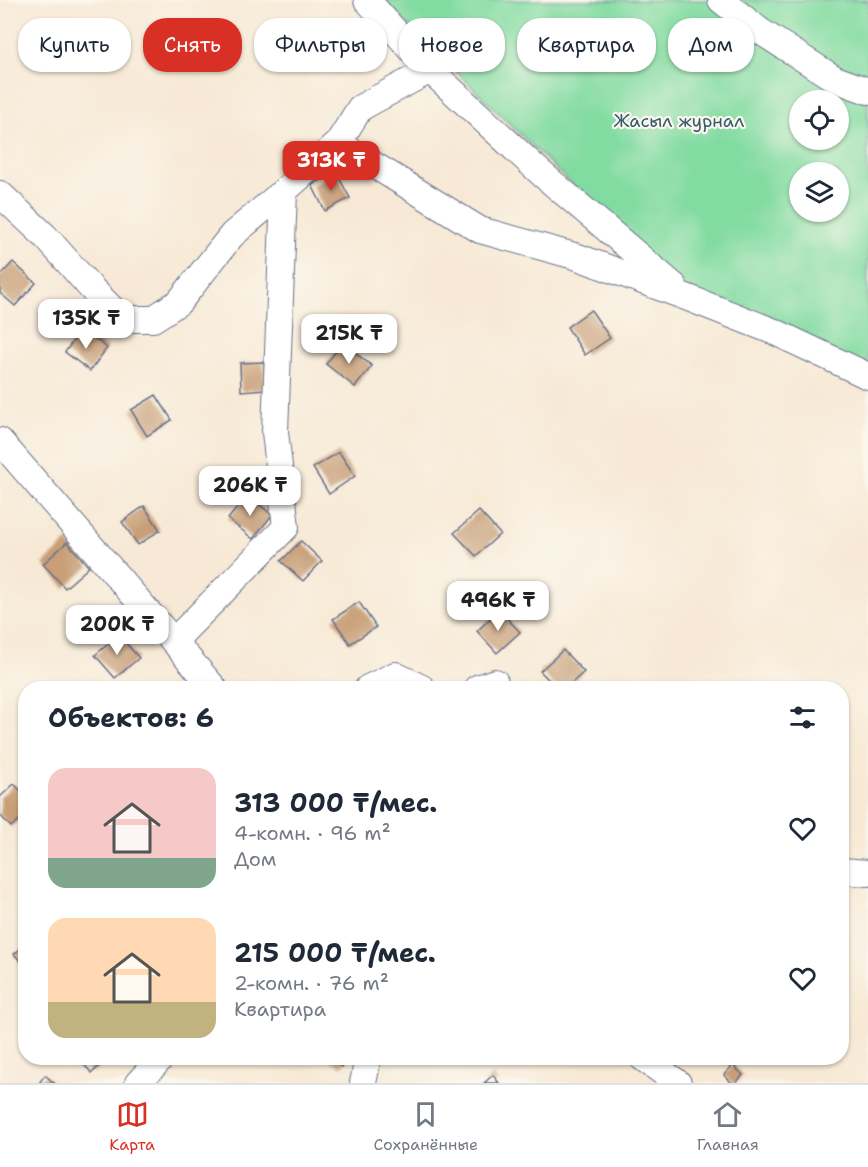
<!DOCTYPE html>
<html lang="ru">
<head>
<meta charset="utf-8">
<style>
	:root { --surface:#fff; --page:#f6f6f7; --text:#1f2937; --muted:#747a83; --line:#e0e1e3; --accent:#d93025 }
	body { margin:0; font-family:"Shantell Sans",sans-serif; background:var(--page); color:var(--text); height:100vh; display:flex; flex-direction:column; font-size:22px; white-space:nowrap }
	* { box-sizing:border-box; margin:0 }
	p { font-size:20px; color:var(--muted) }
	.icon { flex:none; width:33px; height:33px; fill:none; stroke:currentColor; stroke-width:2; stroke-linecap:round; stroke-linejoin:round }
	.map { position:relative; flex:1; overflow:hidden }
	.panel { position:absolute; left:18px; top:681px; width:831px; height:384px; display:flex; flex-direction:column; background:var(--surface); border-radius:24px; box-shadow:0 2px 4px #0004 }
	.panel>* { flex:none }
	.hud { position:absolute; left:18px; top:18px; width:832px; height:54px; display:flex; gap:12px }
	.controls { position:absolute; left:789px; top:90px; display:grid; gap:12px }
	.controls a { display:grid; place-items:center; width:60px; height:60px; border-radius:50%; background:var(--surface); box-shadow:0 2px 4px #0004; font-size:30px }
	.price { position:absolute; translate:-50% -51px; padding:0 14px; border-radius:12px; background:#fff; color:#222; font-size:20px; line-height:39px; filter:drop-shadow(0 2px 3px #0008) }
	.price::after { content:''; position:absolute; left:50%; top:36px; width:18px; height:14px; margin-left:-9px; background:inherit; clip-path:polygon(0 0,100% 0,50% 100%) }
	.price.on { background:var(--accent); color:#fff }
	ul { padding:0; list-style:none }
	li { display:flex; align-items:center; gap:18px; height:150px; padding:0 30px }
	li span { display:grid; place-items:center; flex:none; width:168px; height:120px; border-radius:18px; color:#555 }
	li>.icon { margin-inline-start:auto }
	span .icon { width:72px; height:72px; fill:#fffc; stroke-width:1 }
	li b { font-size:26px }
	h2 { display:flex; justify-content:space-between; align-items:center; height:72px; padding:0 30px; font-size:26px }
	.pill { padding:0 21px; border-radius:24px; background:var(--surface); box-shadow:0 2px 4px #0004; font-size:21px; line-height:54px }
	.pill.on { background:var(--accent); color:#fff }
	.dock { display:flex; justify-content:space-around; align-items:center; height:84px; border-top:2px solid var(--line); background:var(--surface); font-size:16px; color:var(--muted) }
	.dock a { display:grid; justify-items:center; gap:3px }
	.dock .on { color:var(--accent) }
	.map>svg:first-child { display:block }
</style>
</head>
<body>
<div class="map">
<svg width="868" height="1083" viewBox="0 0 868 1083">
	<rect width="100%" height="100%" fill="#fbf7ec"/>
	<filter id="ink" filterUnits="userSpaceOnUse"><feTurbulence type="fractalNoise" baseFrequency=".0167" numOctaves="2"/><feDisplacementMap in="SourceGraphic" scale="12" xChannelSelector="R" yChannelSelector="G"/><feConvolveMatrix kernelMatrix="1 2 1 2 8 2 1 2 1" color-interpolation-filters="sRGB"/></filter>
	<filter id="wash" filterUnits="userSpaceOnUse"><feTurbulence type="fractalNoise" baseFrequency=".008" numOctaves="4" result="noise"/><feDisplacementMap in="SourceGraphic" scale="24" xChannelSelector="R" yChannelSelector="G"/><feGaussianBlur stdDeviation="1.35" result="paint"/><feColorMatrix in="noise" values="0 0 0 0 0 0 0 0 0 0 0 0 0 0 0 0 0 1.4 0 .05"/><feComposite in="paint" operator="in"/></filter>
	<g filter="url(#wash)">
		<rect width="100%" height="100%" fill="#f7e9d5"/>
		<!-- green -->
		<path fill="#82dba1" stroke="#4e8580" stroke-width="1.5" fill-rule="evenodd" d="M383 0H868V376L686 297ZM800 100H838V140H800ZM800 172H838V212H800Z"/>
		<g id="blocks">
			<!-- building -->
			<g fill="#c89f78">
				<path d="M336 172 350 198 325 211 312 185Z"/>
				<path d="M13 262 36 283 15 306 0 293V276Z"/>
				<path d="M591 310 610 338 585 355 567 327Z"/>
				<path d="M82 329 107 348 90 371 65 352Z"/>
				<path d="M342 343 372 366 355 387 326 364Z"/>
				<path d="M264 362 265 389 241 391 240 363Z"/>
				<path d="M156 395 172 420 147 436 131 410Z"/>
				<path d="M339 452 355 476 329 494 313 468Z"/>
				<path d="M248 495 272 515 253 539 228 519Z"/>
				<path d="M144 506 160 530 138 545 122 522Z"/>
				<path d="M479 511 500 534 476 556 454 533Z"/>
				<path d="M301 541 322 561 303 581 281 561Z"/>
				<path d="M67 542 89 567 65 588 43 564Z"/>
				<path d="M359 602 376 627 350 644 333 619Z"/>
				<path d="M499 610 520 632 497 653 477 631Z"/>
				<path d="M119 635 139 658 115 678 95 655Z"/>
				<path d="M563 650 584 672 566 688H557L540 671Z"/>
				<path d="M14 784 26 796V814L11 827 0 815V797Z"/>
				<path d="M26 945V967L14 954Z"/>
				<path d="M77 1058H108L92 1073Z"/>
				<path d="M325 1058H347L342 1067Z"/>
				<path d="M733 1065 743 1075 736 1083H732L724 1075Z"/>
				<path d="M45 1075 54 1083H39Z"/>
				<path d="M493 1075 499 1083H484Z"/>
			</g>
		</g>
	</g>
	<g filter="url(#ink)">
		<use href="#blocks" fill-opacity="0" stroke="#687088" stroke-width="1.5"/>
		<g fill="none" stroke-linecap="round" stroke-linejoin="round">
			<!-- minor casing -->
			<g stroke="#687088" stroke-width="28">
				<g id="minor">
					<path d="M367 0 430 70 542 174 674 286"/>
					<path d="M721 0 760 31 835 79 868 91"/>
					<path d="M338 143 480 230 578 257 686 297 775 332 868 376"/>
					<path d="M0 194 45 236 92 289 122 319H153L179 302 232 235 284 191"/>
					<path d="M0 441 214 688"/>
					<path d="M174 641 286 527 275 432 284 191 338 143 360 108 430 70"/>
					<path d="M368 688 395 675 422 688"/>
					<path d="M477 688 495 682"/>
					<path d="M842 871 868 873"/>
					<path d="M643 1058 678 1083"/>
					<path d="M138 1083 161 1058"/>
					<path d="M363 1083 368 1058"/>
				</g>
			</g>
			<!-- minor -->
			<use href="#minor" stroke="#fff" stroke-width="26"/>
		</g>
	</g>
	<g text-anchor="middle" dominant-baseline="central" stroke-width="4.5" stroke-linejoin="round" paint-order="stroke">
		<!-- park labels -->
		<g font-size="18" fill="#355a6f" stroke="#fbf7ec">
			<text x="679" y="121">Жасыл журнал</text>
		</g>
	</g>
</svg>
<div class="controls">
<a><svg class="icon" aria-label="locate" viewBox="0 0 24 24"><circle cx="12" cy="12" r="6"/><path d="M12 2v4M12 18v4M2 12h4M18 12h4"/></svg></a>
<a><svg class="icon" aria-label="layers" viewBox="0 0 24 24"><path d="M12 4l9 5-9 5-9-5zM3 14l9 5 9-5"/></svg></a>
</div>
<b class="price on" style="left:331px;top:192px">313K ₸</b>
<b class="price" style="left:86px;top:350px">135K ₸</b>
<b class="price" style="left:349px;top:365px">215K ₸</b>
<b class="price" style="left:250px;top:517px">206K ₸</b>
<b class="price" style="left:498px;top:632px">496K ₸</b>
<b class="price" style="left:117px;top:656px">200K ₸</b>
<div class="hud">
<a class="pill">Купить</a>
<a class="pill on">Снять</a>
<a class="pill">Фильтры</a>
<a class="pill">Новое</a>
<a class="pill">Квартира</a>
<a class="pill">Дом</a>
</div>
<section class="panel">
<h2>Объектов: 6<svg class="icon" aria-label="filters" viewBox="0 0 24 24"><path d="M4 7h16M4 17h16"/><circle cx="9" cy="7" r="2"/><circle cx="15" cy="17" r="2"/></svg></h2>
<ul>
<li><span style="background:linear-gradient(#f6c9c9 75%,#7fa58c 0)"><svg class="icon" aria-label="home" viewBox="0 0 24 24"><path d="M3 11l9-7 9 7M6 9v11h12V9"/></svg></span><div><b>313 000 ₸/мес.</b><p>4-комн. · 96 m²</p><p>Дом</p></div><svg class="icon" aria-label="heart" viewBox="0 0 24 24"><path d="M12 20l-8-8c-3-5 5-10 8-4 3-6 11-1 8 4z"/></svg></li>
<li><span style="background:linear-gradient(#ffd9b3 70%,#c2b280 0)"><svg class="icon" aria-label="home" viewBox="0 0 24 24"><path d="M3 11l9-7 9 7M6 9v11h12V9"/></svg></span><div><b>215 000 ₸/мес.</b><p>2-комн. · 76 m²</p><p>Квартира</p></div><svg class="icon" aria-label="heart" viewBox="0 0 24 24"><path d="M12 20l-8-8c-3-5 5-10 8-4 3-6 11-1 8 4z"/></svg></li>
</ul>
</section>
</div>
<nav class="dock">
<a class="on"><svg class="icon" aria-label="map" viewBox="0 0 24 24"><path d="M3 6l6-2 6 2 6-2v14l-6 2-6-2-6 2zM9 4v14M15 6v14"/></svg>Карта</a>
<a><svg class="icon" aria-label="saved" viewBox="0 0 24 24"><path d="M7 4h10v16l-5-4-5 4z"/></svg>Сохранённые</a>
<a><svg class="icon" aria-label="home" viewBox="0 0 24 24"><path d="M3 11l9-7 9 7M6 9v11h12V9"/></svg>Главная</a>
</nav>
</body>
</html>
